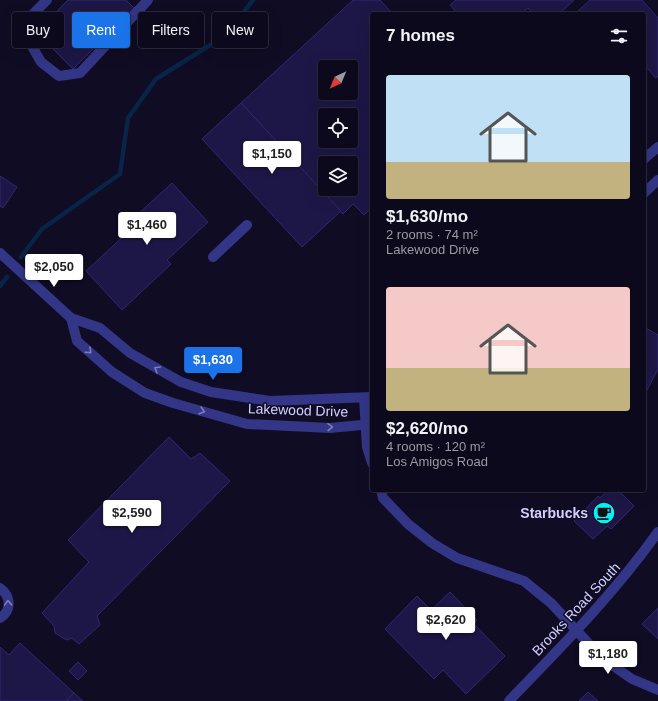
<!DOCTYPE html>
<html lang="en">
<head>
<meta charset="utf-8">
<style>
	:root { --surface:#0b091b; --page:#141224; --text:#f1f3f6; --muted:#9a9aa3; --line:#2b2a3a; --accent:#1a73e8 }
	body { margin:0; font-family:Arial,sans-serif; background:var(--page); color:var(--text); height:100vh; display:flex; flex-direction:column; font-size:15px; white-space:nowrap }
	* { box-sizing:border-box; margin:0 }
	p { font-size:13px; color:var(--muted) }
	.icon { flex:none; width:22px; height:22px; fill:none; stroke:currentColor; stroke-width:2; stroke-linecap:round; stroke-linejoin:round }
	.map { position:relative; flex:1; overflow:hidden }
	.panel { position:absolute; left:370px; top:12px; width:276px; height:480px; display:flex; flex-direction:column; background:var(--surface); border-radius:4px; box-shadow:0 4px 16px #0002,0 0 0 1px var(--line) }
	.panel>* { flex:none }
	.guide { position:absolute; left:12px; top:12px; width:298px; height:36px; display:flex; gap:8px }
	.needle { width:26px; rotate:224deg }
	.tools { position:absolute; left:318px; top:60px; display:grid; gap:8px }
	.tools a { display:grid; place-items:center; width:40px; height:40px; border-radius:4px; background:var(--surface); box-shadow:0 4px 16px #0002,0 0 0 1px var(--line); font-size:20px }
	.price { position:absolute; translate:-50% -34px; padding:0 9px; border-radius:4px; background:#fff; color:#222; font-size:13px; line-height:26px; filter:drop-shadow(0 1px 2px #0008) }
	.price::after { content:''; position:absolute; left:50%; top:24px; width:12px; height:9px; margin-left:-6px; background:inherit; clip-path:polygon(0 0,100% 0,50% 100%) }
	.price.on { background:var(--accent); color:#fff }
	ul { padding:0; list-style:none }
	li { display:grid; align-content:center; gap:8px; height:212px; padding:0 16px }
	li span { display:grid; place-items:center; height:124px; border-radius:4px; color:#555 }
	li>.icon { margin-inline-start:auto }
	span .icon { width:72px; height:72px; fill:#fffc; stroke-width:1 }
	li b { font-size:17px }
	h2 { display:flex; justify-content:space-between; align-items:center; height:48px; padding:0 16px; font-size:17px }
	.tag { padding:0 14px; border-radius:4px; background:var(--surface); box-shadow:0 4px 16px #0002,0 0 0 1px var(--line); font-size:14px; line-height:36px }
	.tag.on { background:var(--accent); color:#fff }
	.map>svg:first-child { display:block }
</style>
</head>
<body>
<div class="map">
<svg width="658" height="701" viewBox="0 0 658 701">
	<rect width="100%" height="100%" fill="#0f0c24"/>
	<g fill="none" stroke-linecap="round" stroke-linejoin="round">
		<!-- stream -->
		<g stroke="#082448" stroke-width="4.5">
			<path d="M21 257 42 229 120 174 128 118 156 79 226 35 253 0"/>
			<path d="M0 286 7 277"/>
		</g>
	</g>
	<!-- building -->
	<g fill="#1d1747" stroke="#312775" fill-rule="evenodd">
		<path d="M68 0H126L134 8 73 69 36 32Z"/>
		<path d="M353 0H380L393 14H372V208L364 215 353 204 343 214 241 103ZM325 67H351V93H325ZM325 115H351V141H325ZM325 163H351V189H325Z"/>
		<path d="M456 0H574L559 14H533L528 8 521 14H458L450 5Z"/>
		<path d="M590 0H642L658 18V76L656 78 644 65V14H581L578 11Z"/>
		<path d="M241 103 341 211 302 247 202 139Z"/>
		<path d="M0 176 17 187 3 208 0 206Z"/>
		<path d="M172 183 208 222 167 260 171 264 122 310 86 271 128 232 124 227Z"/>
		<path d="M644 327 658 335V369L646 392 644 391Z"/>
		<path d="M169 437 191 459 200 453 230 481 97 616 100 625 79 644 72 638 67 640 63 638 55 633 54 626 42 613 89 562 68 540Z"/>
		<path d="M608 490H618L634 506 611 529 607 526 593 539 574 521 598 496 600 498Z"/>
		<path d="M450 592 477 620 474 624 505 656 466 694 443 670 434 679 385 629 417 596 431 610Z"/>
		<path d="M658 608V639L642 624Z"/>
		<path d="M20 643 74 693 66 701H0V647L9 655Z"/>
		<path d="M78 662 87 671 78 680 69 671Z"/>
		<path d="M588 692 598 701H579Z"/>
		<path d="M74 693 83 701H66Z"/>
	</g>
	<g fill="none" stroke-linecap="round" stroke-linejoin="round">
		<!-- minor -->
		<g stroke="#333687" stroke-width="10">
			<path d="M47 0 29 18 25 34 41 62 59 76 80 73 148 0"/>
			<path d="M644 159 658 147"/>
			<path d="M644 193 658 180"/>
			<path d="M0 253 71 318 100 328 130 353 181 382 211 392 270 401 372 397"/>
			<path d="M213 257 247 225"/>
			<path d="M71 318 77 341 112 372 145 393 173 403 247 424 330 428 372 424"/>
			<path d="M364 398 367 447 372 463"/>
			<path d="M381 490 383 498 408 524 432 543 457 558 524 581 551 603 602 658 632 679 658 690"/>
			<path d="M0 588C11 596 12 611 0 618"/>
			<path d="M509 701C561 647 614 594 658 532"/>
		</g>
	</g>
	<!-- one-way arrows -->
	<defs><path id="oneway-chevron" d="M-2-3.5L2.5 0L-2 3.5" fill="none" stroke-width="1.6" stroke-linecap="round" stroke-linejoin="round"/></defs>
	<g stroke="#7b7bbd">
		<use href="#oneway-chevron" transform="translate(89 351) rotate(42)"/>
		<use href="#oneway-chevron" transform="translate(157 369) rotate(-150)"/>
		<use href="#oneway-chevron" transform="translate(202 411) rotate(16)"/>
		<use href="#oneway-chevron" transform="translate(330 427) rotate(-1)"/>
		<use href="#oneway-chevron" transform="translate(8 603) rotate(-92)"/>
	</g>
	<!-- icons -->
	<defs>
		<g id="cafe-disc" transform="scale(1.15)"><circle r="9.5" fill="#00f3fb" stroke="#0f0c24"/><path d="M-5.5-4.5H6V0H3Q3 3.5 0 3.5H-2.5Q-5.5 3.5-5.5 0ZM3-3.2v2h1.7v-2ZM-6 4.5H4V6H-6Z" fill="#111"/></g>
	</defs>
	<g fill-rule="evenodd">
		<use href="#cafe-disc" x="604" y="513"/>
	</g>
	<g text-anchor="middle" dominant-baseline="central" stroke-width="3" stroke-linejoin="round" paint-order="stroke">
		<!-- street labels -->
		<g font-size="14" fill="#d2d0ff" stroke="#0f0c24">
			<text transform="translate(298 410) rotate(2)">Lakewood Drive</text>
			<text transform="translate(576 609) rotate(-47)">Brooks Road South</text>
		</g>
		<!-- poi labels -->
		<g font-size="14" font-weight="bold" fill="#d2d0ff" stroke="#0f0c24" text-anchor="end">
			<text x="588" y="513">Starbucks</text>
		</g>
	</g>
</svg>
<div class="tools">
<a><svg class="needle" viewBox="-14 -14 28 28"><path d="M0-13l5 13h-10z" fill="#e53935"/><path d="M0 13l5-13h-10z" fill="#9a9aa3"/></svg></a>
<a><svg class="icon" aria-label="locate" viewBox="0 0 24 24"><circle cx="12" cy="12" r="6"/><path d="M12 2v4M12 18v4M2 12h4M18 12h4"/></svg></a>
<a><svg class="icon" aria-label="layers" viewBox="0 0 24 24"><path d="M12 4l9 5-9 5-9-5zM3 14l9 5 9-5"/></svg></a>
</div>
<b class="price" style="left:272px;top:175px">$1,150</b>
<b class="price" style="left:147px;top:246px">$1,460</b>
<b class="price" style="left:54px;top:288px">$2,050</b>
<b class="price on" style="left:213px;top:381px">$1,630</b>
<b class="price" style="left:132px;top:534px">$2,590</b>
<b class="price" style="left:446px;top:641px">$2,620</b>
<b class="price" style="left:608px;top:675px">$1,180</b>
<div class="guide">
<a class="tag">Buy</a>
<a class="tag on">Rent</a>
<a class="tag">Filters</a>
<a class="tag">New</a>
</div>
<section class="panel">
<h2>7 homes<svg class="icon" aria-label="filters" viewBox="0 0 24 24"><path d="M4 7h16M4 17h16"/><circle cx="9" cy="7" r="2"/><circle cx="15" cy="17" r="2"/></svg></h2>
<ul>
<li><span style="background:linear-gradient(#bfe0f5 70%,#c2b280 0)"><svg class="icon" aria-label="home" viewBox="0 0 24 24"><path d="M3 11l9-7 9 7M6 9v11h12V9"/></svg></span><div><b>$1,630/mo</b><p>2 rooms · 74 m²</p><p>Lakewood Drive</p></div></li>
<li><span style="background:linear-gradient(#f6c9c9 65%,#c2b280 0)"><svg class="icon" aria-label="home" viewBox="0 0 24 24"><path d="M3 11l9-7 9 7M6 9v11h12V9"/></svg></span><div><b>$2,620/mo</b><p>4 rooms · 120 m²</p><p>Los Amigos Road</p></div></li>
</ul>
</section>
</div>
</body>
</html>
